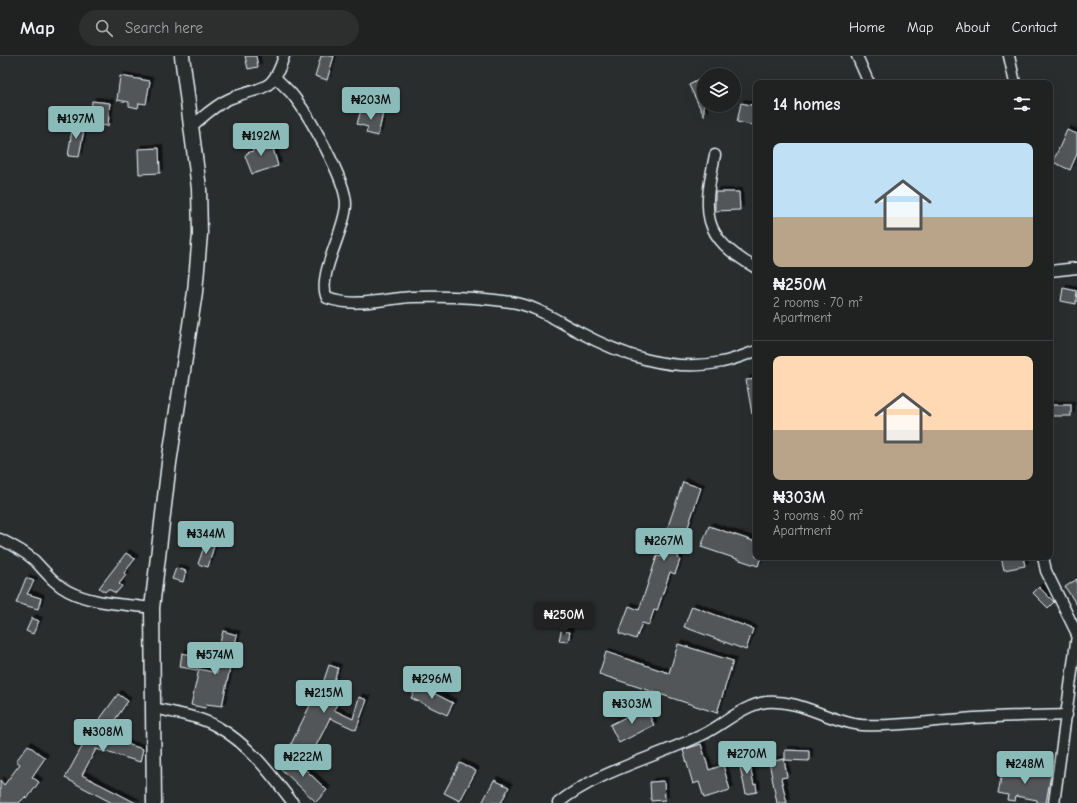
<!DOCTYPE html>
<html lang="en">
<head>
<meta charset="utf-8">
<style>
	:root { --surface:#202222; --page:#2d2f2f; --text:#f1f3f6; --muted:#a2a4a5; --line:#3d3f40; --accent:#8bbbb9 }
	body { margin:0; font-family:"Comic Neue",sans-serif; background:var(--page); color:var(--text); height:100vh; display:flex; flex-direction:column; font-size:15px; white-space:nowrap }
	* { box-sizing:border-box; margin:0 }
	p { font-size:13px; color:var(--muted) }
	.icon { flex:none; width:22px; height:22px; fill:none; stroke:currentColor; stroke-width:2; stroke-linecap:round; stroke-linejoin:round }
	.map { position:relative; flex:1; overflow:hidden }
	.side { position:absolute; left:753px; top:24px; width:300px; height:480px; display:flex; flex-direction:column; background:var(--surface); border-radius:8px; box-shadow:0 4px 16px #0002,0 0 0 1px var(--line) }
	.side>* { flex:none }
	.tools { position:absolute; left:697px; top:12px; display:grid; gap:8px }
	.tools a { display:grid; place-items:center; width:44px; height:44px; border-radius:50%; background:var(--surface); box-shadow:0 4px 16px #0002,0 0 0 1px var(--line); font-size:20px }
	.price { position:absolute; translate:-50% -34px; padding:0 9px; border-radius:4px; background:var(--accent); color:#111; font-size:13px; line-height:26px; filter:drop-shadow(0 1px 2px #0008) }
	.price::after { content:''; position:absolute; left:50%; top:24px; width:12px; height:9px; margin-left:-6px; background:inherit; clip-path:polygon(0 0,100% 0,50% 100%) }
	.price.on { background:#222; color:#fff }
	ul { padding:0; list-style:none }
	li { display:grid; align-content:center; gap:8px; height:212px; padding:0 20px }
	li+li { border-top:1px solid var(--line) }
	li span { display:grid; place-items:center; height:124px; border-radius:8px; color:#555 }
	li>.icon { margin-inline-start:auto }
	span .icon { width:72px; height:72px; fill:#fffc; stroke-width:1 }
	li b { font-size:17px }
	h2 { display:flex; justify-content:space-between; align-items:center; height:48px; padding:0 20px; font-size:17px }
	header { display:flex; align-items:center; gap:24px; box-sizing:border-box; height:56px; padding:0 20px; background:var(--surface); border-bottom:1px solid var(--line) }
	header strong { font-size:19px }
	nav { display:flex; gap:22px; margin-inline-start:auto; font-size:14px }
	.search { width:280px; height:36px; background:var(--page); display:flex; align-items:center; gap:10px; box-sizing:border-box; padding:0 14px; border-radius:22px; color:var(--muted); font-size:15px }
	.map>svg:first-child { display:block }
</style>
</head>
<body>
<header>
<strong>Map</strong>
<div class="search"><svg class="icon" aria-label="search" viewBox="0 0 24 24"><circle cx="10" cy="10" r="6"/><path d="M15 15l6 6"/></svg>Search here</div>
<nav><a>Home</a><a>Map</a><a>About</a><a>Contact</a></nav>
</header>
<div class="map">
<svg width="1077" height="747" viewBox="0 0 1077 747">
	<defs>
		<filter id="shadow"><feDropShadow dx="3.5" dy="-3.5" stdDeviation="0" flood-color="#0009"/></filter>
	</defs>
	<rect width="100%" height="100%" fill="#2a2d2e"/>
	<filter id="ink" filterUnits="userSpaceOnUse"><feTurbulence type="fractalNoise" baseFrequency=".025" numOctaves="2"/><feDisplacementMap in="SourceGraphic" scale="8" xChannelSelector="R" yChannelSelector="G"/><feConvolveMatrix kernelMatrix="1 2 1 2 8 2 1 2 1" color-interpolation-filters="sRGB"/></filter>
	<g filter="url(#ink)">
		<!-- building -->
		<g fill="#535759" stroke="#e8f1f8" filter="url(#shadow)">
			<path d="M245 0H256L258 11 248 13Z"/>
			<path d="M321 0H334L327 24 315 20Z"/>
			<path d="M120 20 150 25 146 48 139 47 138 52 129 50V46L117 44Z"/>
			<path d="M704 21V60L689 29Z"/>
			<path d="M92 45 110 47 108 70 90 68Z"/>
			<path d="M741 47 756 50V70L737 66Z"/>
			<path d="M367 53 383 57 378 80 366 77 368 71 357 68 361 54 367 55Z"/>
			<path d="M73 67 85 68 79 101 68 100Z"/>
			<path d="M1067 74 1077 78V98L1070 114 1053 106Z"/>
			<path d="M267 84 269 90 272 89 278 110 252 118 245 100 247 97 253 95 251 88Z"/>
			<path d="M159 92 160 117 139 118 138 93Z"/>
			<path d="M715 136H739L740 154 715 155Z"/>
			<path d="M1063 232 1077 235 1076 248 1061 245Z"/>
			<path d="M756 323V358H752L746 324Z"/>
			<rect x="1050" y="349" width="21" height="11"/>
			<path d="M683 426 701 432 678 501 680 504 675 518 670 516 657 555 654 554 649 569 642 567 636 583 619 577 629 550 639 554 657 500 661 501 666 487 663 485Z"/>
			<path d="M709 470 756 486V501H761L758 510 701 491Z"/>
			<path d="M205 488 214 490 208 511 198 508Z"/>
			<path d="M126 497 135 503 124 517 126 519 119 528 122 530 116 537 108 533 105 536 99 532Z"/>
			<path d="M1001 501H1023L1025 510 1004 514Z"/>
			<path d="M176 512 186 515 183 526 172 523Z"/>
			<path d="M26 522 34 525 27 538 41 542 38 553 16 547Z"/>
			<path d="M1077 523V549L1065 531Z"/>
			<path d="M1039 531 1054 546 1048 552 1033 537Z"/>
			<path d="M692 550 753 573 746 594 684 571Z"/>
			<path d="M32 562 39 565 33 578 26 575Z"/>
			<path d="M223 575 237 579 222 650 206 648 205 652 191 649 199 613 217 617 221 599 217 598Z"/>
			<path d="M561 575 570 576 568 586 559 585Z"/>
			<path d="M678 588 733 605 717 657 599 618 606 596 669 617Z"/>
			<path d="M182 597 200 601 197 614 180 611Z"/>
			<path d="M329 609 338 612 331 635 341 640 334 654 353 663 359 641 367 644 356 674 330 662 312 698 291 688 320 629 322 630Z"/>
			<path d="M418 629 453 647 447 659 411 642Z"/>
			<path d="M118 638 128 645 103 681 143 693 140 706 96 693 82 719 136 747H112L65 722 89 678Z"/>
			<path d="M645 651 654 669 619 687 610 669Z"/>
			<path d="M701 688 709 714 723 709 730 734 704 742 699 726 693 728 683 694Z"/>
			<path d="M28 689 45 702 32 721 39 726 27 743 25 741 19 747H0V724L4 729 20 708 16 705Z"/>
			<path d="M785 694 809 695V705L785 704Z"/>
			<path d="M290 699 327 734 316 746 279 711Z"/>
			<path d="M748 700 754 729 756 728 757 736 746 738 738 702Z"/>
			<path d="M784 703 787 721 781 722 787 747H777L769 706Z"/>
			<path d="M460 707 476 715 460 745 444 737Z"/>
			<path d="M1003 712 1036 718 1037 715 1051 718 1046 747H1037V744L1016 740 1015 745 1007 744 1008 739 998 737Z"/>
			<path d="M494 724 509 731 501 747H482Z"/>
			<path d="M664 725 665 744 651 745 650 726Z"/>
		</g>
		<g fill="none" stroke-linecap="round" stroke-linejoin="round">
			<!-- street casing -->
			<g stroke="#e8f1f8" stroke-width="13">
				<g id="street">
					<path d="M857 0 868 25 870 27"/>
					<path d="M1009 0 1015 27"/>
					<path d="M276 22C281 27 286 32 291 37 308 57 346 124 346 148 346 173 316 220 327 242 355 252 382 243 411 241 444 240 478 241 511 246 534 249 556 264 577 275 621 299 671 317 722 306 733 304 745 299 756 295"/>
					<path d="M192 70C203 61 215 49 229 43 262 29 272 39 284 0"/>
					<path d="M715 99C703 157 700 180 756 212"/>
					<path d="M1050 215 1077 212"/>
					<path d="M0 483C12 489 24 495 34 504 45 515 54 528 68 535 93 548 125 548 152 552"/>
					<path d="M1043 501 1046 515 1077 578"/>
					<path d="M154 652C174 657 198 660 216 670 248 687 271 718 293 747"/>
					<path d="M558 747C600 714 654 702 702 679 723 669 743 649 766 646 801 643 829 666 862 669 896 671 929 665 962 663 997 660 1032 660 1067 659"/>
					<path d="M1054 747 1077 579"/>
				</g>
			</g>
			<!-- secondary casing -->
			<g stroke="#e8f1f8" stroke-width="17">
				<path id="secondary" d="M154 747 152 552 169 407 195 236 200 178 199 132 182 0"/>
			</g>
			<!-- street -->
			<use href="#street" stroke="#2a2d2e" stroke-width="10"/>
			<!-- secondary -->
			<use href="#secondary" stroke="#2a2d2e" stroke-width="14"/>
		</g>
	</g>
</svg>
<div class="tools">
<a><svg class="icon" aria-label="layers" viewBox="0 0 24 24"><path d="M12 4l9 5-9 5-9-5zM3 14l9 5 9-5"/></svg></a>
</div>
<b class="price" style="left:371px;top:65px">₦203M</b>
<b class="price" style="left:76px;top:84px">₦197M</b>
<b class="price" style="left:261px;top:101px">₦192M</b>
<b class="price" style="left:206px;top:499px">₦344M</b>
<b class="price" style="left:664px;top:506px">₦267M</b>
<b class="price on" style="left:564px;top:580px">₦250M</b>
<b class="price" style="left:215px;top:620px">₦574M</b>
<b class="price" style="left:432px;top:644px">₦296M</b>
<b class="price" style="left:324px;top:658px">₦215M</b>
<b class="price" style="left:632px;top:669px">₦303M</b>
<b class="price" style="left:103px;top:697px">₦308M</b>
<b class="price" style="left:747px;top:719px">₦270M</b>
<b class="price" style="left:303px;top:722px">₦222M</b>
<b class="price" style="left:1025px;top:729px">₦248M</b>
<section class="side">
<h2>14 homes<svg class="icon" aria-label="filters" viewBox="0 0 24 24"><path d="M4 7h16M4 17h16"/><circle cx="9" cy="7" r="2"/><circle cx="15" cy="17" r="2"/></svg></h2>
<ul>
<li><span style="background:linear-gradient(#bfe0f5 60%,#b9a48a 0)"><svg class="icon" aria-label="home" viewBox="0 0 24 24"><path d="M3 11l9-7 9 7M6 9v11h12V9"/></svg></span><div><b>₦250M</b><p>2 rooms · 70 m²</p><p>Apartment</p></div></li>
<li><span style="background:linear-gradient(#ffd9b3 60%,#b9a48a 0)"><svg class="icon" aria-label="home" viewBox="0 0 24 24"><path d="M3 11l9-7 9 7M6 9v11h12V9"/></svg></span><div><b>₦303M</b><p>3 rooms · 80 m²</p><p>Apartment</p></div></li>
</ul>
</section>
</div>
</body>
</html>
